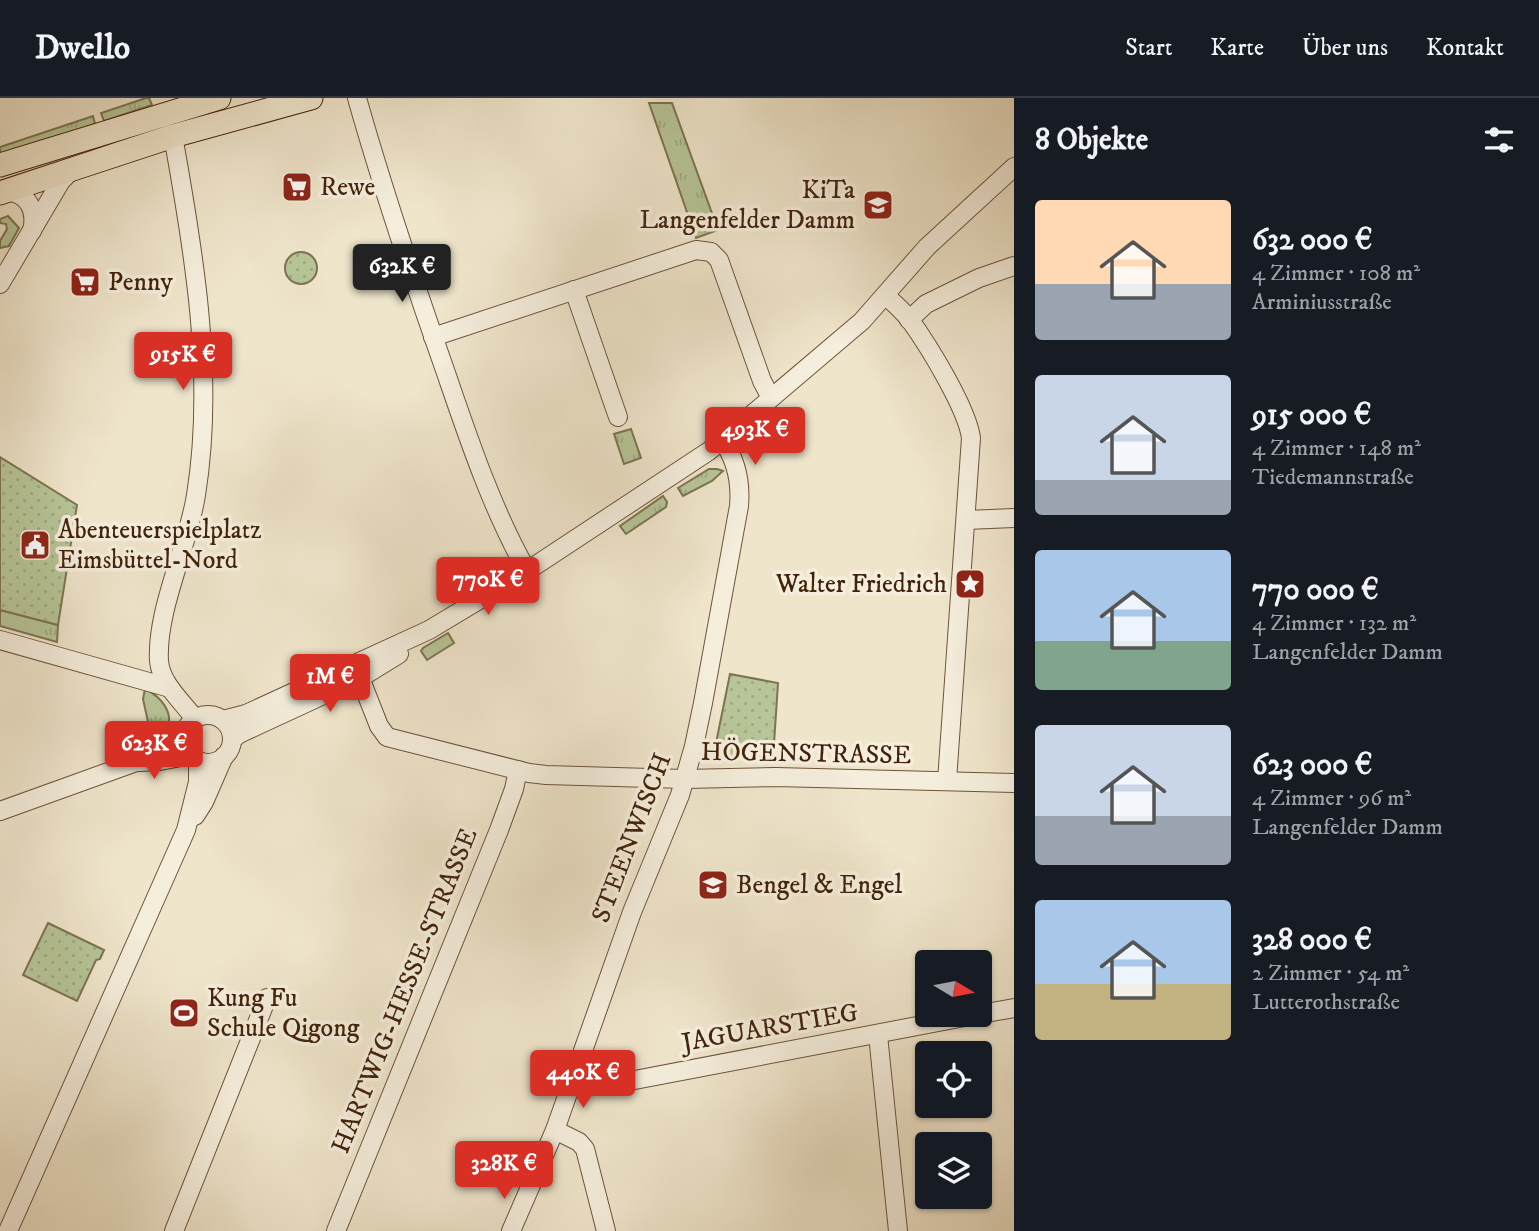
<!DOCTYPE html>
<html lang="de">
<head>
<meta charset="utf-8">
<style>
	:root { --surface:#171b24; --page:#20242c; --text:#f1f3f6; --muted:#9ea1a6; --line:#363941; --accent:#d93025 }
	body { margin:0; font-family:"IM FELL DW Pica",serif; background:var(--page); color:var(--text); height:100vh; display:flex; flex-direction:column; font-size:26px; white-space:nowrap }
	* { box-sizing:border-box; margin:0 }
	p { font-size:23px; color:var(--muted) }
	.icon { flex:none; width:38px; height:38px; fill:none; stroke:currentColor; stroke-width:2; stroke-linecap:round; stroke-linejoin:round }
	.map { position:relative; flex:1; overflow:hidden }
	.panel { display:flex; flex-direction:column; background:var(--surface); width:525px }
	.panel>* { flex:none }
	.needle { width:46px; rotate:100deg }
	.controls { position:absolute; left:915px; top:852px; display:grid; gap:14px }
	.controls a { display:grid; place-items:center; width:77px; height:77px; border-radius:7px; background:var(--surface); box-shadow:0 2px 5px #0004; font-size:35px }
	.price { position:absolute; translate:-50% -60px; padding:0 16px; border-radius:7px; background:var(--accent); color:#fff; font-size:23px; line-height:46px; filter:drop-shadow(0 2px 4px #0008) }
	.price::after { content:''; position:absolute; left:50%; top:42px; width:21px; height:16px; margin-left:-10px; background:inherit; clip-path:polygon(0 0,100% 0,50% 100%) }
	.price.current { background:#222; color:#fff }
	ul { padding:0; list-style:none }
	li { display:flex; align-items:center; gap:21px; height:175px; padding:0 21px }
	li span { display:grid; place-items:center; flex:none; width:196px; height:140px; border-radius:7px; color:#555 }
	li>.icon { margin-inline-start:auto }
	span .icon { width:84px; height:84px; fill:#fffc; stroke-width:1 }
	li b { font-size:30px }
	h2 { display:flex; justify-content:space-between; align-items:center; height:84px; padding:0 21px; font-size:30px }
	header { display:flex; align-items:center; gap:42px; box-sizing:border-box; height:98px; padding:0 35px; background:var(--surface); border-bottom:2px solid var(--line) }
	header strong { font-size:33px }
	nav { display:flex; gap:38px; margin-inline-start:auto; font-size:24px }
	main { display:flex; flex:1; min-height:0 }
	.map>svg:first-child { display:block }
</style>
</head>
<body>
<header>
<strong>Dwello</strong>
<nav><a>Start</a><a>Karte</a><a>Über uns</a><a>Kontakt</a></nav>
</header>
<main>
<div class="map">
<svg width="1014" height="1133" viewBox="0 0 1014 1133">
	<defs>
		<pattern id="grass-tufts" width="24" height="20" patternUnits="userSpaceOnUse" patternTransform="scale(1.75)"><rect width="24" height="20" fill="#b7c598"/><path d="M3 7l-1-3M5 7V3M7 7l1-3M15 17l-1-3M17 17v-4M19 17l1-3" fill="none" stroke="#9fa982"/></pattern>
		<pattern id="park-dots" width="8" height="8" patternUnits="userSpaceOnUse" patternTransform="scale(1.75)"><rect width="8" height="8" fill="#b7c598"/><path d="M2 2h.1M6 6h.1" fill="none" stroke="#9fa982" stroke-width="1.8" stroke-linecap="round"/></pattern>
	</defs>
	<rect width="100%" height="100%" fill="#efe5cb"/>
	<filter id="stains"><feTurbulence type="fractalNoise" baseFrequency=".00286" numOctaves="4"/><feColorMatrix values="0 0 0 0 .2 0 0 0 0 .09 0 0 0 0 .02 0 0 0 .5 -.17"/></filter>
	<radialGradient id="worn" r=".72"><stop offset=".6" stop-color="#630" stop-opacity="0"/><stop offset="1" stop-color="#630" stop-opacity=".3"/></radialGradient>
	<!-- grass -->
	<g fill="url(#grass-tufts)" stroke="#7c7451" stroke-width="2">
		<path d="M146 0H149L152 7 104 23 101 15Z"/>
		<path d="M649 5H672L718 132 696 140Z"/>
		<path d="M93 18 95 26 0 57V49Z"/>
		<path d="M8 118 19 130 9 148 0 150V143L7 131 6 126 0 125V121Z"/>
		<path d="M631 331 641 360 624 366 614 336Z"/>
		<path d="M709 371H717L723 373 712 383 683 398 678 390Z"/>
		<path d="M663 398 667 404 666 409 626 436 620 428Z"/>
		<path d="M0 512 58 527 57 544 0 528Z"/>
		<path d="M448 535 454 545 427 562 421 553 423 550Z"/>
		<path d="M145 591C163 598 183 627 156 637 150 639 146 640 140 639L136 628 148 624 143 601Z"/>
	</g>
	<!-- park -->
	<g fill="url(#park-dots)" stroke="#7c7451" stroke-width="2">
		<circle cx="301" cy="170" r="16"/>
		<path d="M0 359 77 407 58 527 0 512Z"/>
		<path d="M730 576 778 585 773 661 724 658 716 645Z"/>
		<path d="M48 825 104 852 100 861 96 862 77 903 23 877Z"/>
	</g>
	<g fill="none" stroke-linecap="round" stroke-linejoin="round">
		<!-- minor casing -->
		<g stroke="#6d543a" stroke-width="20">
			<g id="minor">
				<path d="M357 0C383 92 414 184 446 275 469 342 492 411 527 473"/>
				<path d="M173 38C194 154 215 279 196 397 188 449 156 512 159 563 161 586 182 603 195 621"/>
				<path d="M6 93C28 95 37 112 32 133"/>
				<path d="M0 186 61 83 73 71"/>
				<path d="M574 192 618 319"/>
				<path d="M886 198C894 205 903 213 910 222 928 247 967 310 971 340L947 683"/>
				<path d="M909 222 926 206 979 180 1014 168"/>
				<path d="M433 239 696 152 711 154 719 162 762 283 771 300"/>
				<path d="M966 422 1014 420"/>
				<path d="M0 542 170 590"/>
				<path d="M355 567 379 628 387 639 529 675 546 677 685 681 776 679 1014 685"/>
				<circle cx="208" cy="641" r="24"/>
				<path d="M223 622 246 616 429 532 527 473 709 353 862 223 927 149 1014 69"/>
				<path d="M232 642 239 636 360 580 399 556"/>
				<path d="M139 664 160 663 191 657"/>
				<path d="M0 713 136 664 164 648 184 639"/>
				<path d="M195 718 204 704 224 658"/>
				<path d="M980 916 1014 910"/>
				<path d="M878 937 898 1133"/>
				<path d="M575 978 599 985H619L975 917"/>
				<path d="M555 1032 579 1044 585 1051 606 1133"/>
				<path d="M8 1133 186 732 198 684V662"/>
				<path d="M174 1133 267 900"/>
				<path d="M336 1133 499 732 514 691 518 672"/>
				<path d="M511 1133 555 1032 632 814 680 697 694 648 703 605 739 408C741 385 736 362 723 343"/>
			</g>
		</g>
		<!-- major casing -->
		<g stroke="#42230a" stroke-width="25">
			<g id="major">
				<path d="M0 67 219 0"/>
				<path d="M0 95 173 38 311 0"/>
			</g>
		</g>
		<!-- minor -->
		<use href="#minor" stroke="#f5eedd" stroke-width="18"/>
		<!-- major -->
		<use href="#major" stroke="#efe5cb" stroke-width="23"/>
	</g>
	<!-- icons -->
	<defs>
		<g id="supermarket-square" transform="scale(1.575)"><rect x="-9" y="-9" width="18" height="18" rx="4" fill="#8f2418" stroke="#f5eedd"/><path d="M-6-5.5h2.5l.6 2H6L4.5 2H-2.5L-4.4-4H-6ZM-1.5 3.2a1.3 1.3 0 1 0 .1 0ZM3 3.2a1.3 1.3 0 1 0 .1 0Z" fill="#fff"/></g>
		<g id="school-square" transform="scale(1.575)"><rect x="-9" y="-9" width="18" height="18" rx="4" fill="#8f2418" stroke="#f5eedd"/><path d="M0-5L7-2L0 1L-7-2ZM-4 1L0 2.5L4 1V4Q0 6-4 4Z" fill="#fff"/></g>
		<g id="civic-square" transform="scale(1.575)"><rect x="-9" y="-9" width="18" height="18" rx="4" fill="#8f2418" stroke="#f5eedd"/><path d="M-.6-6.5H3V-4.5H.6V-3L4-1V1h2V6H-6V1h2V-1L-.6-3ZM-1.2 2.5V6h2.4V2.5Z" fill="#fff"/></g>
		<g id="sight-square" transform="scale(1.575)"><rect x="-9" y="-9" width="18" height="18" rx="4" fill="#8f2418" stroke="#f5eedd"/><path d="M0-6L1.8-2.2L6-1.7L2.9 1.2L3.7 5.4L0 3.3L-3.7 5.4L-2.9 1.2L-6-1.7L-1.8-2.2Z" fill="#fff"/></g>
		<g id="stadium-square" transform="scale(1.575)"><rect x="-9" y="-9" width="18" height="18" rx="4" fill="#8f2418" stroke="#f5eedd"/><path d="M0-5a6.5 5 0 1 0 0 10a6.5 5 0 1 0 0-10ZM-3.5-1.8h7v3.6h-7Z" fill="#fff"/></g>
	</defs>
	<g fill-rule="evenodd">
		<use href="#supermarket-square" x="297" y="89"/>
		<use href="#school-square" x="878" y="107"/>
		<use href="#supermarket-square" x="85" y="184"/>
		<use href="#civic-square" x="35" y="447"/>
		<use href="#sight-square" x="970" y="486"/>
		<use href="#school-square" x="713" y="787"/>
		<use href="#stadium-square" x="184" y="915"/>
	</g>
	<g text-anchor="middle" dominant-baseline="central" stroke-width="7" stroke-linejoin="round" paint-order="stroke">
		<!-- poi labels -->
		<g font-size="26" fill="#42230a" stroke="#f5eedd" text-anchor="start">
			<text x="320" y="89">Rewe</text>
			<text x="855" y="92" text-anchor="end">KiTa<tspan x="855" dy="30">Langenfelder Damm</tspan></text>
			<text x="108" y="184">Penny</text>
			<text x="58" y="432">Abenteuerspielplatz<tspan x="58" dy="30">Eimsbüttel-Nord</tspan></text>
			<text x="947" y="486" text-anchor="end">Walter Friedrich</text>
			<text x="736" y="787">Bengel &amp; Engel</text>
			<text x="207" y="900">Kung Fu<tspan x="207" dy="30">Schule Qigong</tspan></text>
		</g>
		<!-- street labels -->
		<g font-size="26" fill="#42230a" stroke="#f5eedd">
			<text transform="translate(806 656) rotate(1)">HÖGENSTRASSE</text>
			<text transform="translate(632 740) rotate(-69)">STEENWISCH</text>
			<text transform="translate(405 893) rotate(-68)">HARTWIG-HESSE-STRASSE</text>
			<text transform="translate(770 930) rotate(-10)">JAGUARSTIEG</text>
		</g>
	</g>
	<rect width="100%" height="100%" filter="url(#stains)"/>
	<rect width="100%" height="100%" fill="url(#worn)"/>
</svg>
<div class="controls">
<a><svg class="needle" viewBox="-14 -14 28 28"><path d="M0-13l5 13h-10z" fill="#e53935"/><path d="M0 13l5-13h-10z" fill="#9ea1a6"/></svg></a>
<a><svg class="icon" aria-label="locate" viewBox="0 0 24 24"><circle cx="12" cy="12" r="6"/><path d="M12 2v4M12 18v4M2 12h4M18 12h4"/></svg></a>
<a><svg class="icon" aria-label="layers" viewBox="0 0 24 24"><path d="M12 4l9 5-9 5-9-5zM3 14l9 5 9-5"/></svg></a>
</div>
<b class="price current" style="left:402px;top:206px">632K €</b>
<b class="price" style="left:183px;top:294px">915K €</b>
<b class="price" style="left:755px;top:369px">493K €</b>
<b class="price" style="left:488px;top:519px">770K €</b>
<b class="price" style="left:330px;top:616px">1M €</b>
<b class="price" style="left:154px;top:683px">623K €</b>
<b class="price" style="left:583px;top:1012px">440K €</b>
<b class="price" style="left:504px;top:1103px">328K €</b>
</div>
<section class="panel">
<h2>8 Objekte<svg class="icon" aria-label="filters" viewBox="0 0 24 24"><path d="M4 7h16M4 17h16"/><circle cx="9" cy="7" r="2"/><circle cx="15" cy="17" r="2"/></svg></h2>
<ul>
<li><span style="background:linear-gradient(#ffd9b3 60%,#9aa5b1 0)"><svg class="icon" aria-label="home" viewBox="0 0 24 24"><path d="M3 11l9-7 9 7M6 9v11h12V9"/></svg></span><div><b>632 000 €</b><p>4 Zimmer · 108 m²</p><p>Arminiusstraße</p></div></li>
<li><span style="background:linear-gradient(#c9d6e8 75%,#9aa5b1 0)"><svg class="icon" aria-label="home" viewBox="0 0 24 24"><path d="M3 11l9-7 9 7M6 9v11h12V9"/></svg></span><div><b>915 000 €</b><p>4 Zimmer · 148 m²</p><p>Tiedemannstraße</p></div></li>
<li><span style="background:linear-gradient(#a9c7e8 65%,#7fa58c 0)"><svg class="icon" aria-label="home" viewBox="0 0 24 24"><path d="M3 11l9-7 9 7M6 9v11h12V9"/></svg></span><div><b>770 000 €</b><p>4 Zimmer · 132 m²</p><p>Langenfelder Damm</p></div></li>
<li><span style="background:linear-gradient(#c9d6e8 65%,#9aa5b1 0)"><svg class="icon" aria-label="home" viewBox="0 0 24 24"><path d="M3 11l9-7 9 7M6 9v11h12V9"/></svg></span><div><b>623 000 €</b><p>4 Zimmer · 96 m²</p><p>Langenfelder Damm</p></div></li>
<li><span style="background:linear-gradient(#a9c7e8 60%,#c2b280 0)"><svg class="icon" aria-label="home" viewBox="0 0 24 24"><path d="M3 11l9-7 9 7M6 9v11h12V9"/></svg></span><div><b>328 000 €</b><p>2 Zimmer · 54 m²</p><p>Lutterothstraße</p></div></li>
</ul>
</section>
</main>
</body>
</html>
